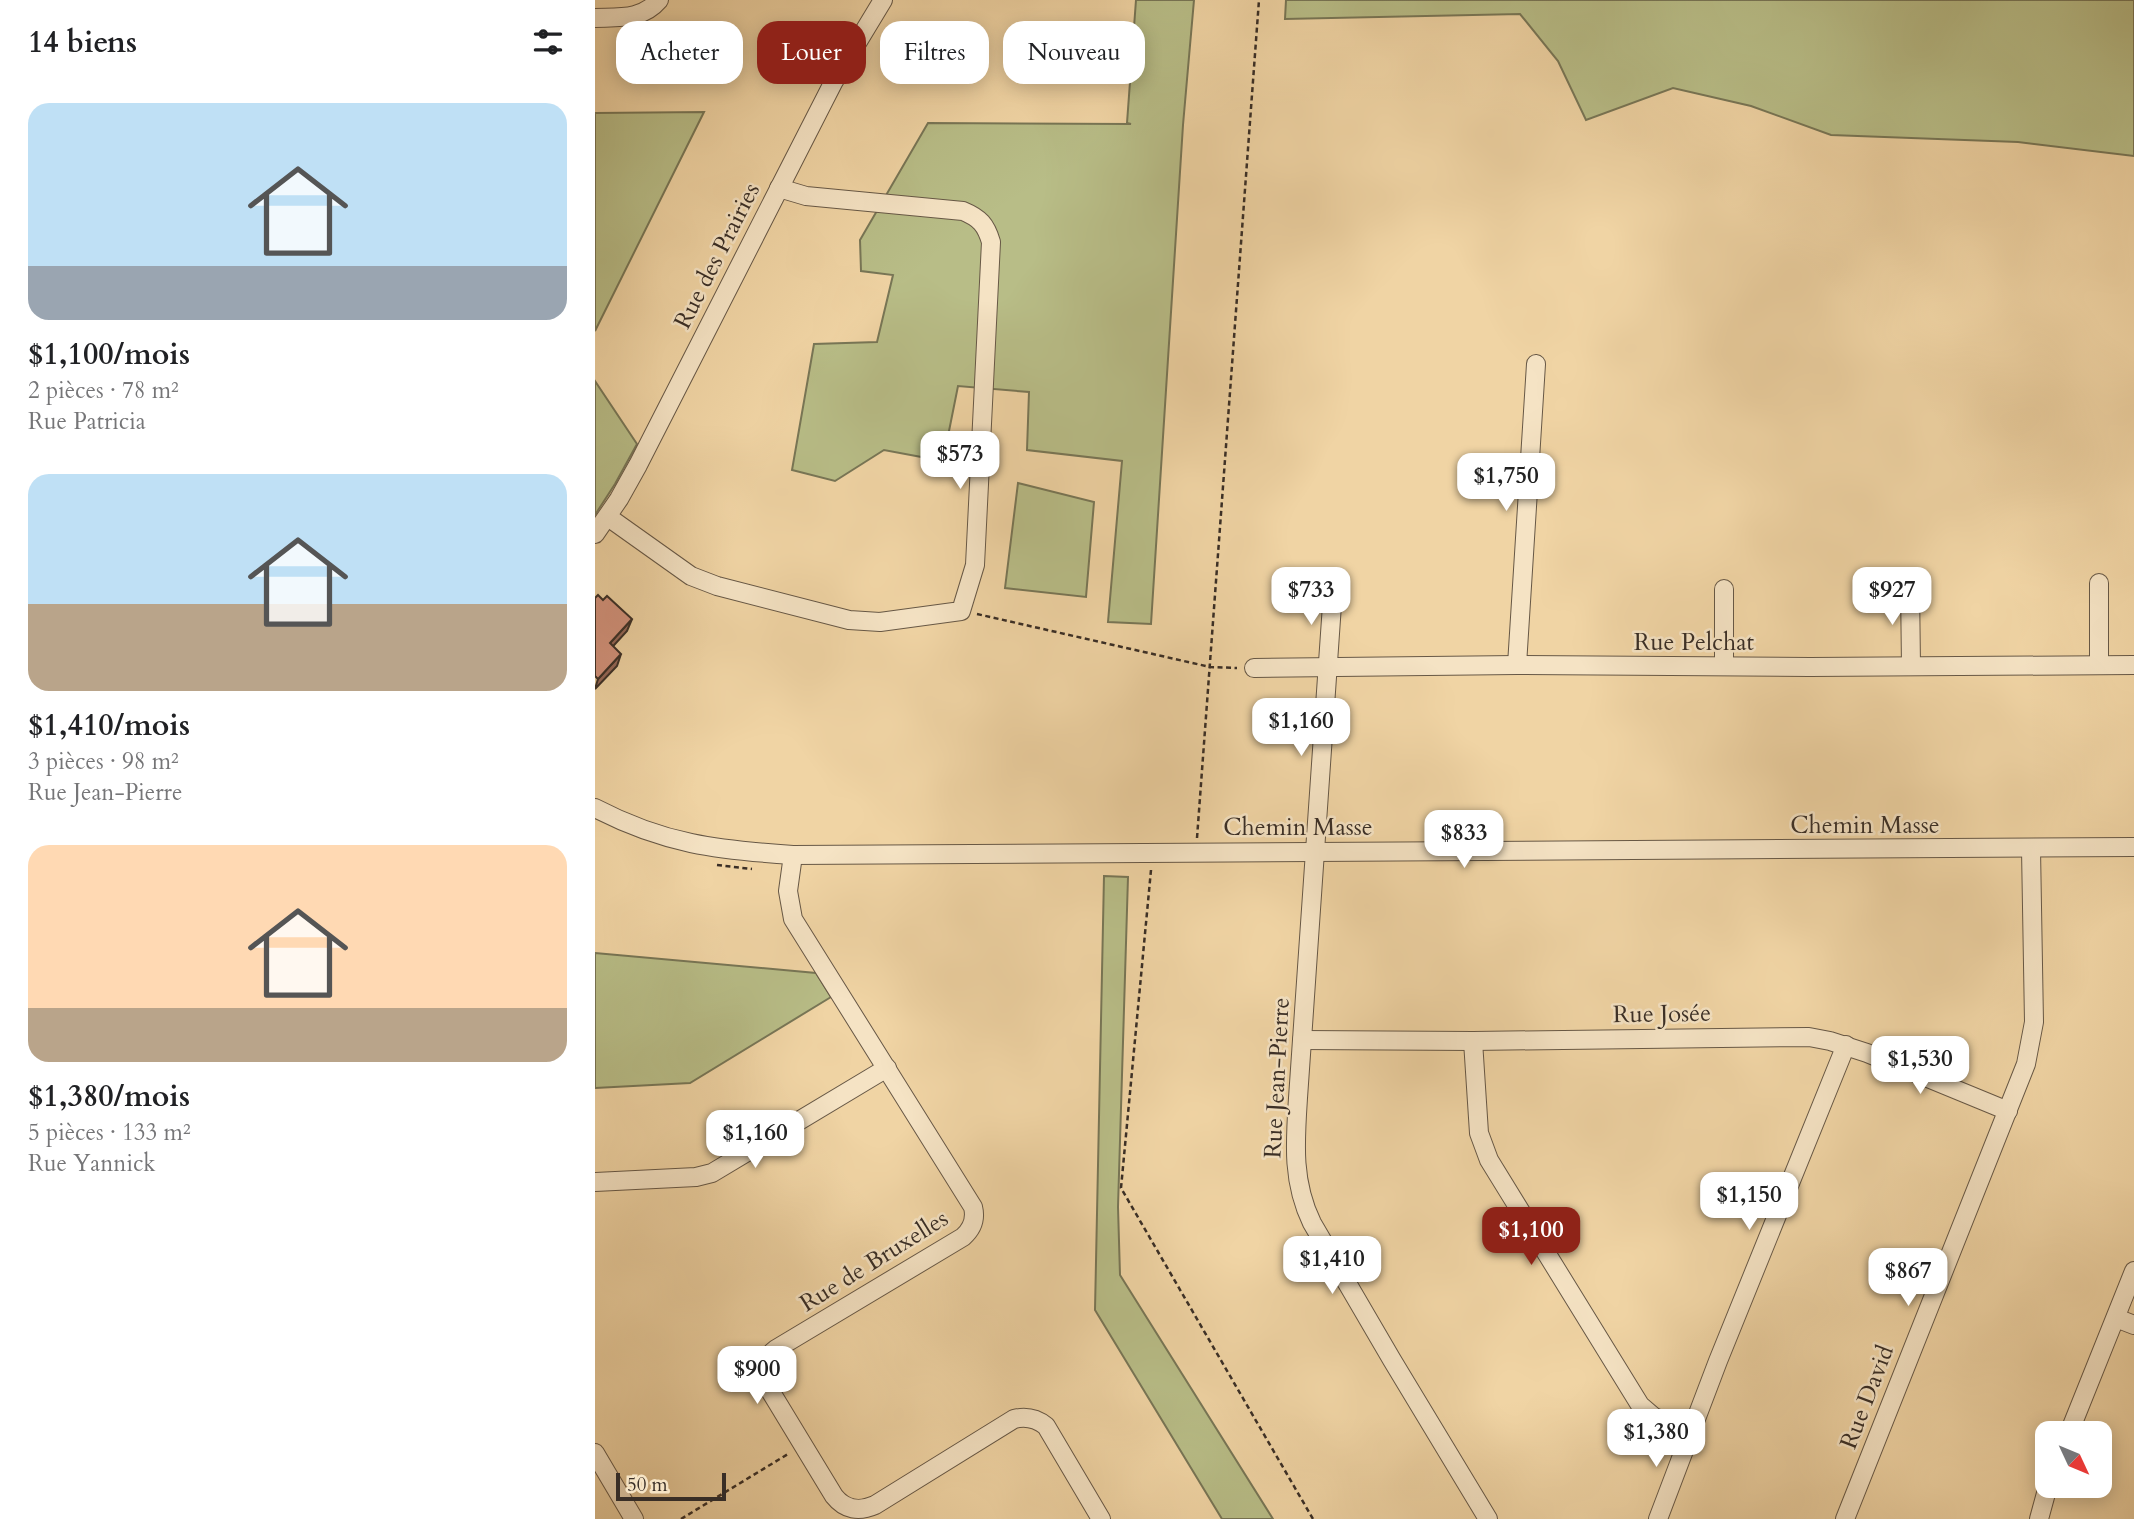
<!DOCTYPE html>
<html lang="fr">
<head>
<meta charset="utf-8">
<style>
	:root { --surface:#fff; --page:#f2f2f2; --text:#202124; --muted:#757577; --accent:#8f2418 }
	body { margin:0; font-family:Cardo,serif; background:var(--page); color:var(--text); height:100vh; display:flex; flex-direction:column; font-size:26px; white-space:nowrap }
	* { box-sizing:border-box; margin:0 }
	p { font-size:23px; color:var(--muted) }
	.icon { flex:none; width:38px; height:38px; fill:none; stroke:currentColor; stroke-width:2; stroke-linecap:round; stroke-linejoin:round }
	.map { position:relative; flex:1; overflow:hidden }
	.sheet { display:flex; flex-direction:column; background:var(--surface); width:595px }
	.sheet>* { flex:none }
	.hud { position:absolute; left:21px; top:21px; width:665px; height:63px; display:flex; gap:14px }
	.needle { width:46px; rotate:134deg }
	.fabs { position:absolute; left:1440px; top:1421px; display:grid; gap:14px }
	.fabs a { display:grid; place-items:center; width:77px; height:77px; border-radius:14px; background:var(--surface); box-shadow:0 4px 18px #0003; font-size:35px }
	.scale { position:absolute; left:21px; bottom:18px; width:110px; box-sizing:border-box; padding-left:7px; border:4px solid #392e26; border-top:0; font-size:19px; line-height:24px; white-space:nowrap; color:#392e26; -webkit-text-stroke:5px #f5e3c4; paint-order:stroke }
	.price { position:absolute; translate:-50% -60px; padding:0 16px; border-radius:14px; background:#fff; color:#222; font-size:23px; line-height:46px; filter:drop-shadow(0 2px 4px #0008) }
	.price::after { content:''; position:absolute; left:50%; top:42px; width:21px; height:16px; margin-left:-10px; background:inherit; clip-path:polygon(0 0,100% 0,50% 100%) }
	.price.on { background:var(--accent); color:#fff }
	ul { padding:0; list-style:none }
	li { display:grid; align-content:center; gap:14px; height:371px; padding:0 28px }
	li span { display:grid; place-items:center; height:217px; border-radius:21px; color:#555 }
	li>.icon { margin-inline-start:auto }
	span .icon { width:126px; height:126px; fill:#fffc; stroke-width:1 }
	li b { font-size:30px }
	h2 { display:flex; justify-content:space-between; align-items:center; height:84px; padding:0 28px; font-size:30px }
	.pill { padding:0 24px; border-radius:21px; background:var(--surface); box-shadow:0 4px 18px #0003; font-size:24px; line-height:63px }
	.pill.on { background:var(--accent); color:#fff }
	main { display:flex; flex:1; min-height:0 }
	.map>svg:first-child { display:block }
</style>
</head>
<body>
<main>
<section class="sheet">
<h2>14 biens<svg class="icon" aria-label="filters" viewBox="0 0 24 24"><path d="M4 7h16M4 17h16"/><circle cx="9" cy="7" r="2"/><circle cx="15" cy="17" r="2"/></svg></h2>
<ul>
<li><span style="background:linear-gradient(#bfe0f5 75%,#9aa5b1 0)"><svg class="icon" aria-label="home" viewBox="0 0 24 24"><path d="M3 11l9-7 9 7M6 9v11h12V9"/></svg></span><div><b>$1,100/mois</b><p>2 pièces · 78 m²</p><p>Rue Patricia</p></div></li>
<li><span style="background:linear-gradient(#bfe0f5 60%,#b9a48a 0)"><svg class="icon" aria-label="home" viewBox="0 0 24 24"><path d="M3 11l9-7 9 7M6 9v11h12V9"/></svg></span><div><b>$1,410/mois</b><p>3 pièces · 98 m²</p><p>Rue Jean-Pierre</p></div></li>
<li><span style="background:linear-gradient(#ffd9b3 75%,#b9a48a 0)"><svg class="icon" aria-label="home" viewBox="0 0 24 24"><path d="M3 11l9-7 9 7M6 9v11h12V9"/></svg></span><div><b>$1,380/mois</b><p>5 pièces · 133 m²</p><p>Rue Yannick</p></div></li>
</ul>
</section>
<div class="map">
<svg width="1539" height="1519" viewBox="0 0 1539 1519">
	<rect width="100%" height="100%" fill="#f0d4a4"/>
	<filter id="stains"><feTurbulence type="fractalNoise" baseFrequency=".00286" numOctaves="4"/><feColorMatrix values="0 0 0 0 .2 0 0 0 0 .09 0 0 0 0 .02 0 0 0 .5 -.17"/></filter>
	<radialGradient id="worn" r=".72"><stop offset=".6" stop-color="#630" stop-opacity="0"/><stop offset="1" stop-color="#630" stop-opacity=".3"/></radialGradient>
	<!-- green -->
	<g fill="#b8bd87" stroke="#787656" stroke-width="2">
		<path d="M541 0H599L588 125 556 624 513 622 527 461 432 450 434 392 363 386 348 461 289 450 240 481 197 470 219 344 282 342 298 275 266 271 265 240 333 123 536 124 532 123Z"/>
		<path d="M691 0H1539V156L1423 142 1236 135 1156 106 1078 88 991 120 963 61 925 14 690 19Z"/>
		<path d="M109 112 0 331V113Z"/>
		<path d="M0 381 42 444 20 484 0 515Z"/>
		<path d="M423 483 499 502 491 597 410 588Z"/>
		<path d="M509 876 533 877 523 1207 525 1275 678 1519H627L500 1310Z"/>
		<path d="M0 953 221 973 236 997 95 1083 0 1088Z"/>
	</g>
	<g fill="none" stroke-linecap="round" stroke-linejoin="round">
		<!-- minor casing -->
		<g stroke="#675846" stroke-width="20">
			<g id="minor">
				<path d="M0 18C24 17 47 20 64 0"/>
				<path d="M13 517 96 576 122 586 254 620 285 622 366 611 380 565 396 242C391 225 385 218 368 211L211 196 184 188"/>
				<path d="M0 534 24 499 43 465 239 81 288 0"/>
				<path d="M1315 587 1316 666"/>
				<path d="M738 590 703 1098C700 1143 697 1182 717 1223L797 1360 893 1519"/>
				<path d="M922 665 941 364"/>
				<path d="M1504 665V583"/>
				<path d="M1129 666V589"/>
				<path d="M659 668 922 665 1215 667 1539 665"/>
				<path d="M0 808C69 844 122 850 198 855L1539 847"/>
				<path d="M198 855 193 891 198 919 378 1207C381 1219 377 1229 368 1237L181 1349C169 1358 167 1369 171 1384L239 1496C250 1510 264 1512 280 1505L419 1419C431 1416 441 1418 451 1426L506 1519"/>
				<path d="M707 1040 878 1041 1214 1037 1235 1041 1272 1053 1413 1111"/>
				<path d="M878 1041 884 1133 894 1160 1045 1405 1059 1417 1095 1433"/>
				<path d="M0 1182 101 1177 117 1173 292 1068"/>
				<path d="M1521 1318 1539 1325"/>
				<path d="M1474 1433 1539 1271"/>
				<path d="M0 1453 39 1519"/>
				<path d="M1063 1519 1123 1361 1251 1045"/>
				<path d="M1250 1519 1431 1064 1439 1022 1436 849"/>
				<path d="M1444 1519 1453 1486"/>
			</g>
		</g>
		<!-- path -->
		<g stroke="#392e26" stroke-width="2.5" stroke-dasharray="5 3.5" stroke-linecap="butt">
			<path d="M382 614 615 667 642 668"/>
			<path d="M602 838 664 0"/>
			<path d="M122 865 157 869"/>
			<path d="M556 870 526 1188 718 1519"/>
			<path d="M86 1519 193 1454"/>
		</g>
		<!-- minor -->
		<use href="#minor" stroke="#f5e3c4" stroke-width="18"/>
	</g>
	<!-- shaded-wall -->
	<g fill="#946657" stroke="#392e26" stroke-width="2">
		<path d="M37 619 32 631 10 655 15 643Z"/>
		<path d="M26 654 22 666 0 689 3 679Z"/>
	</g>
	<!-- building -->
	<path fill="#d3927c" stroke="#392e26" stroke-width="2" d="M3 595 8 600 12 596 37 619 15 643 26 654 3 679 0 676V598Z"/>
	<g text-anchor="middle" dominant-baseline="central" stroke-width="5" stroke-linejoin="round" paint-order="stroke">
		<!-- street labels -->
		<g font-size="24" fill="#392e26" stroke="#f5e3c4">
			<text transform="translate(122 256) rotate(-63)">Rue des Prairies</text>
			<text x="1099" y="642">Rue Pelchat</text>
			<text x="1270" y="825">Chemin Masse</text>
			<text x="703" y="827">Chemin Masse</text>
			<text transform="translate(1067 1014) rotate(-1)">Rue Josée</text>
			<text transform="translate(682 1078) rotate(-87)">Rue Jean-Pierre</text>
			<text transform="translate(279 1261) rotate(-32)">Rue de Bruxelles</text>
			<text transform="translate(1272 1397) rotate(-69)">Rue David</text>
		</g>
	</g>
	<rect width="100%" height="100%" filter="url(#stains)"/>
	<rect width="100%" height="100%" fill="url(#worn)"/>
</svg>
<div class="fabs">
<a><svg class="needle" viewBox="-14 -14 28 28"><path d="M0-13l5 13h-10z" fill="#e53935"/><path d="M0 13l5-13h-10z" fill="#757577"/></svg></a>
</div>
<div class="scale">50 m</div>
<b class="price" style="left:365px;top:491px">$573</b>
<b class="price" style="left:911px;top:513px">$1,750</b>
<b class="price" style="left:716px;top:627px">$733</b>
<b class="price" style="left:1297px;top:627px">$927</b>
<b class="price" style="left:706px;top:758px">$1,160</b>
<b class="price" style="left:869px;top:870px">$833</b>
<b class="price" style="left:1325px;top:1096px">$1,530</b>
<b class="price" style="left:160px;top:1170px">$1,160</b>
<b class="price" style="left:1154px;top:1232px">$1,150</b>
<b class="price on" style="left:936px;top:1267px">$1,100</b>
<b class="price" style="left:737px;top:1296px">$1,410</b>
<b class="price" style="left:1313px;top:1308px">$867</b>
<b class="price" style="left:162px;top:1406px">$900</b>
<b class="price" style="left:1061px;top:1469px">$1,380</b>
<div class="hud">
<a class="pill">Acheter</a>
<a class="pill on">Louer</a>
<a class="pill">Filtres</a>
<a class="pill">Nouveau</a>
</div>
</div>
</main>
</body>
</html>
